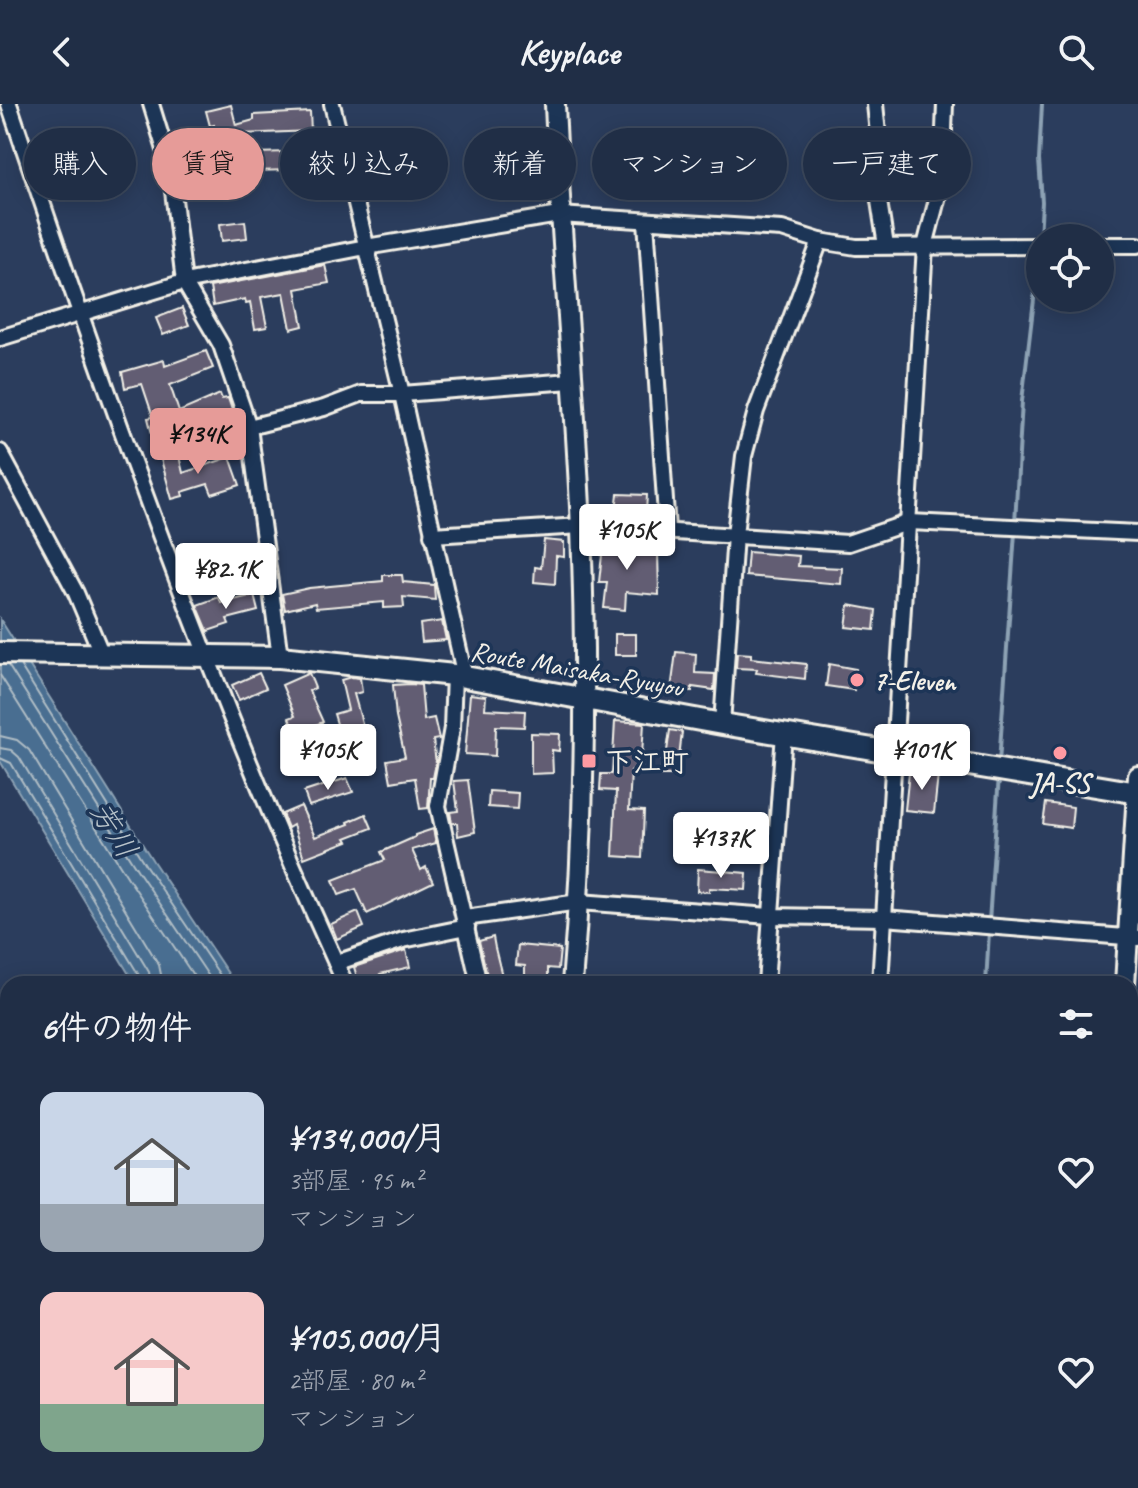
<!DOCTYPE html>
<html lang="ja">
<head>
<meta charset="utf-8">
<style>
	:root { --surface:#202e46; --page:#28364d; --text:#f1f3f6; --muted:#a2a8b3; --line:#3d4a5f; --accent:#e69b98 }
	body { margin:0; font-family:Caveat,"Klee One",sans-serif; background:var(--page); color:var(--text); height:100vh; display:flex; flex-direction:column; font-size:30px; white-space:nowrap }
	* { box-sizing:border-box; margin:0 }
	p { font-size:26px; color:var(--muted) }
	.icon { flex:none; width:44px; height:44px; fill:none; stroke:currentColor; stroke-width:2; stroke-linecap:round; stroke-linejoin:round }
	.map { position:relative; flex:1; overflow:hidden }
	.panel { position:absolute; left:0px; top:872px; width:1138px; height:512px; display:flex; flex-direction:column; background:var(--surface); border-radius:24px 24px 0 0; box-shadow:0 4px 20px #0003,0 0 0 2px var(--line) }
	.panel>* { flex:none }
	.banner { position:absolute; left:24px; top:24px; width:1090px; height:72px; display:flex; gap:16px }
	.fabs { position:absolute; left:1026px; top:120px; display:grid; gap:16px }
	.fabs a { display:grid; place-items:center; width:88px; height:88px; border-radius:50%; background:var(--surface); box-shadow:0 4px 20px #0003,0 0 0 2px var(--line); font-size:40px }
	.price { position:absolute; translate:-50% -68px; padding:0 18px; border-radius:8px; background:#fff; color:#222; font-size:26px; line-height:52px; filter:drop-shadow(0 2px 4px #0008) }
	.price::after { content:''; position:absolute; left:50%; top:48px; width:24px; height:18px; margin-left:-12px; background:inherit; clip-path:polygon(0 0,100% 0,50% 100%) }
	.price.selected { background:var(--accent); color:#111 }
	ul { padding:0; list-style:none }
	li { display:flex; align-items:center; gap:24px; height:200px; padding:0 40px }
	li span { display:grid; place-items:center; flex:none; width:224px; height:160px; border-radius:16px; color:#555 }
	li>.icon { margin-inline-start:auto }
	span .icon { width:96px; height:96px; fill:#fffc; stroke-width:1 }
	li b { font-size:34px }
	h2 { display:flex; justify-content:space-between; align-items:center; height:96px; padding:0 40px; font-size:34px }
	.chip { padding:0 28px; border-radius:36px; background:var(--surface); box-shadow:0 4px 20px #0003,0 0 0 2px var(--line); font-size:28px; line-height:72px }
	.chip.selected { background:var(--accent); color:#111 }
	header { display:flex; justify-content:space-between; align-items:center; height:104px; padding:0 40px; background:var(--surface); font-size:36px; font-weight:600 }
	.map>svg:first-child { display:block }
</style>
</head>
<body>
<header><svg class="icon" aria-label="back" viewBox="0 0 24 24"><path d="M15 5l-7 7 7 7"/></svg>Keyplace<svg class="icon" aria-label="search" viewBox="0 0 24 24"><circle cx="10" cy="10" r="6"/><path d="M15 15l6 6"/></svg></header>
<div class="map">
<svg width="1138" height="1384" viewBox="0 0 1138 1384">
	<rect width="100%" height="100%" fill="#2b3d5d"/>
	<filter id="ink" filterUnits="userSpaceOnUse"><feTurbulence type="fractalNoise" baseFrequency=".0125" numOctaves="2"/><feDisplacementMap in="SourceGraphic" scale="16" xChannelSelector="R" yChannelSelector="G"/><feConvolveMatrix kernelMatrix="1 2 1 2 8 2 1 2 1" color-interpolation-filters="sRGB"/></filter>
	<g filter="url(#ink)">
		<!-- water -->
		<path fill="#496e91" stroke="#8da2b4" stroke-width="2" d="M0 515 153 757 235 880H135L0 657Z"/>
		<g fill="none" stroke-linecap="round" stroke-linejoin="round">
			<!-- shore -->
			<g stroke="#b0bdc5" stroke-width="2">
				<path d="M8 561 138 767 214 880"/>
				<path d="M20 561 146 762 226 880"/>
				<path d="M0 571 128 774 199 880"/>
				<path d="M0 632 17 636 29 646 159 861 163 880"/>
				<path d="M0 644 11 646 19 653 149 868 151 880"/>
				<path d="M0 654 11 659 140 873 141 880"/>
			</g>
			<!-- stream -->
			<g stroke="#8da2b4" stroke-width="4">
				<path d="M1040 134 1042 98 1039 56 1042 0"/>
				<path d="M1015 419 1022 297 1040 145"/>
				<path d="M999 659 1015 428"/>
				<path d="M989 818 999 671"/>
				<path d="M986 880 989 827"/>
				<path d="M954 1384 955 1376"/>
			</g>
		</g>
		<!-- building -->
		<g fill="#625d73" stroke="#f4f1e8" stroke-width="2">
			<path d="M231 1 236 21 254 16V11L310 8 311 27 214 31V21L210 22 206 7Z"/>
			<path d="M288 48V66L255 67V49Z"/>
			<path d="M231 62V81H208V63Z"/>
			<path d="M245 117 247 134 222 137 220 120Z"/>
			<path d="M325 161 329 179 296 185 303 222 291 225 284 189 261 193 267 223 255 225 250 198 246 199 245 195 213 202 210 183Z"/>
			<path d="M182 204 189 221 163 231 156 214Z"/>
			<path d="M206 247 213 264 170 281 179 308 220 290 222 295 228 294 232 306 208 315 207 311 152 330 148 314 153 313 142 280 125 284 122 268 164 256 165 262Z"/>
			<path d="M178 348 183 369 230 353 240 381 212 390 208 380 182 388 183 392 172 395 160 352Z"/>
			<path d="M618 390 647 391 646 408 616 405Z"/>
			<path d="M604 433 624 435 623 444 658 447 659 491 626 488 625 506 604 504 607 478H599Z"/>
			<path d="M544 436 564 438V453L556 452 555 480 534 478 535 463 541 464Z"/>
			<path d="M748 448 799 452 798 462 842 464 841 480 746 472Z"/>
			<path d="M383 471H402L403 478 434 481 435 496 403 493 404 503 384 504V498L316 504 315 499 285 506 282 490 309 484 383 477Z"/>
			<path d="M254 491 258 507 227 515 229 520 208 527 197 501 219 493 221 499Z"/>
			<path d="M849 501 876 506 874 526 846 523Z"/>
			<path d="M442 517 446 536 422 538 420 520Z"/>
			<rect x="615" y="530" width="21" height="21"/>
			<path d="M676 548 696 550 695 569 715 570 714 586 692 583V587L671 586Z"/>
			<path d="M737 549 751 550V554L806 560 805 575 756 569 757 565 736 564Z"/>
			<path d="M829 560 856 565 854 586 826 582Z"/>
			<path d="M259 569 266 584 239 596 232 581Z"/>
			<path d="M309 569 315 584 309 587 323 618 295 629 289 614 295 612 282 581Z"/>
			<path d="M351 573 360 574 362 588 354 590 366 633 343 640 334 610 348 606 341 576Z"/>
			<path d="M410 580 421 581 424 616 434 614 439 635 433 636 436 659 433 674H430L428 704 420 705 415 674 391 678 387 656 405 653 396 613 393 581Z"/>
			<path d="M470 590 486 592 485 605 525 607 524 623 496 622 495 652 465 650Z"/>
			<path d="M615 617 644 619 641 667H631L629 706 644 707 642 754 613 752 616 687 600 686 601 670H612Z"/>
			<path d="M670 626 682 628 677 671H661L662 654H666Z"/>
			<path d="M531 629 560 630 559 647 552 646 553 669 531 670Z"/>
			<path d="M909 668 938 671 934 709 905 706Z"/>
			<path d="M347 674 353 688 309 702 304 688Z"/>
			<path d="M468 676 475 728 458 732 457 719H452L450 708 458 707 454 677Z"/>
			<path d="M489 687 518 689 517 705 488 703Z"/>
			<path d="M1046 699 1073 703 1071 724 1043 720Z"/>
			<path d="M301 702 315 733 349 720 348 718 366 710 372 724 346 734 348 737 304 754 293 721 288 724 282 710Z"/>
			<path d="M433 725 436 739 412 746 421 766 426 763 433 778 367 810 356 785 339 791 333 776 385 756 381 748 415 733V731Z"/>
			<path d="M698 765 747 769 746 786 709 784V788L697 787Z"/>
			<path d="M358 808 364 823 337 835 331 820Z"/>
			<path d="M493 833 495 844 504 880H489L479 837Z"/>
			<path d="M518 841 560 845 558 865 548 864V880H525V862L516 861Z"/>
			<path d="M406 846 410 863 380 870 383 880H359L354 863Z"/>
		</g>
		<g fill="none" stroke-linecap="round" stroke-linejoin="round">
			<!-- minor casing -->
			<g stroke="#f4f1e8" stroke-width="20">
				<g id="minor">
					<path d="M9 0C106 291 209 580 336 859L403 836 467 823"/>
					<path d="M151 0 170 62 184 178 221 241 249 323 280 553"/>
					<path d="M332 0 402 290 465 573"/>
					<path d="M875 0 879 40 874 65 886 142"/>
					<path d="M646 117 667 426"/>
					<path d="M1100 141H1138"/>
					<path d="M0 234 184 178 366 143 559 111 782 125 820 137 856 143 1040 142"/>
					<path d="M249 323 324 304 361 290H402L571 277"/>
					<path d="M0 348 76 489 102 551"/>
					<path d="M432 431 581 422 848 439 910 418 1138 429"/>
					<path d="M454 571 452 624 438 702 479 880"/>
					<path d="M722 620 735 431 744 352 756 307 820 137"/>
					<path d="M465 814 579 798 770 812 884 814 1138 834"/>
					<path d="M336 859 345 880"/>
					<path d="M766 880 784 629"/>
					<path d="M880 880 925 142 942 76 945 0"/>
					<path d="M0 999 8 1000"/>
					<path d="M1130 1041 1138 1042"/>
					<path d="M0 1118 8 1119"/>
					<path d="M0 1240 8 1241"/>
					<path d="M1130 1286H1138"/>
					<path d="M251 1376 252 1384"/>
					<path d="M350 1376V1384"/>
					<path d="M731 1384 732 1376"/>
					<path d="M847 1384 848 1376"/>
				</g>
			</g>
			<!-- tertiary casing -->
			<g stroke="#f4f1e8" stroke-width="24">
				<g id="tertiary">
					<path d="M555 0C561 142 575 283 581 425 587 577 585 728 572 880"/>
					<path d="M1125 880 1138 672"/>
					<path d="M0 1363 8 1364"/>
					<path d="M98 1376 156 1384"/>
					<path d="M600 1384V1376"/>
					<path d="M1095 1384V1376"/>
				</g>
			</g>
			<!-- secondary casing -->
			<g stroke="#f4f1e8" stroke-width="26">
				<path id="secondary" d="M0 549 280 553 454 571 722 620 1138 689"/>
			</g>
			<!-- minor -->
			<use href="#minor" stroke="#1d3557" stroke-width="14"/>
			<!-- tertiary -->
			<use href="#tertiary" stroke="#1d3557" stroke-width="18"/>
			<!-- secondary -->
			<use href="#secondary" stroke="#1d3557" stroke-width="20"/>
		</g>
	</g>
	<!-- markers -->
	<g fill="#ff9aa2" stroke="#1d3557" stroke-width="3">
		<circle cx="857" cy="576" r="8"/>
		<circle cx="1060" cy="649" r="8"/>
		<rect x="581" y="649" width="16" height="16" rx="4"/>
	</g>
	<g text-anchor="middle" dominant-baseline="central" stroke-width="7" stroke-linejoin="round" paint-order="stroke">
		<!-- street labels -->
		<g font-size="28" fill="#f4f1e8" stroke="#1d3557">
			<text transform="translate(577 565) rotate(10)">Route Maisaka-Ryuyou</text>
		</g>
		<!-- poi labels -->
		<g font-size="28" font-weight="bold" fill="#f4f1e8" stroke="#1d3557" text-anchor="start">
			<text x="873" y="576">7-Eleven</text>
			<text x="605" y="657">下江町</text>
			<text x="1060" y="678" text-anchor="middle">JA-SS</text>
		</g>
		<!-- water labels -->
		<g font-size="30" font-style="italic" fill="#b8c3ca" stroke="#1d3557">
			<text transform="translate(114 726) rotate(58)">芳川</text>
		</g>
	</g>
</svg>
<div class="fabs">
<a><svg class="icon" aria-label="locate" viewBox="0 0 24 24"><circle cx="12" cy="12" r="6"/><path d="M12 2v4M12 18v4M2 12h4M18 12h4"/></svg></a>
</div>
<b class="price selected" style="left:198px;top:372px">¥134K</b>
<b class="price" style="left:627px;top:468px">¥105K</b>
<b class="price" style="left:226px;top:507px">¥82.1K</b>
<b class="price" style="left:328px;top:688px">¥105K</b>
<b class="price" style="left:922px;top:688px">¥101K</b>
<b class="price" style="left:721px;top:776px">¥137K</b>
<div class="banner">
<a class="chip">購入</a>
<a class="chip selected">賃貸</a>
<a class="chip">絞り込み</a>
<a class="chip">新着</a>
<a class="chip">マンション</a>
<a class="chip">一戸建て</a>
</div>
<section class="panel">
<h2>6件の物件<svg class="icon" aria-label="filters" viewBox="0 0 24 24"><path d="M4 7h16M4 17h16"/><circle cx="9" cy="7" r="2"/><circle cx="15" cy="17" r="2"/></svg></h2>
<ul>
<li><span style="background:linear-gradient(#c9d6e8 70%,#9aa5b1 0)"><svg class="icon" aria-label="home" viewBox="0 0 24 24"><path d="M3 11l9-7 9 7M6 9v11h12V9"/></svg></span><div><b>¥134,000/月</b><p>3部屋 · 95 m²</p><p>マンション</p></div><svg class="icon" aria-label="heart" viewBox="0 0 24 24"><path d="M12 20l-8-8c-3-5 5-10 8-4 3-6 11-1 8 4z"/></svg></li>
<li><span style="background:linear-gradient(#f6c9c9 70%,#7fa58c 0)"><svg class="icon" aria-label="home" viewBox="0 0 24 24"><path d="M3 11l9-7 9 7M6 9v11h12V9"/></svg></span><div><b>¥105,000/月</b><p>2部屋 · 80 m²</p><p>マンション</p></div><svg class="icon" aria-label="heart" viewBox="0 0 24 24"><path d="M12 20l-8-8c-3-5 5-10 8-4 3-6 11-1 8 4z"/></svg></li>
</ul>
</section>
</div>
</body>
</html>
